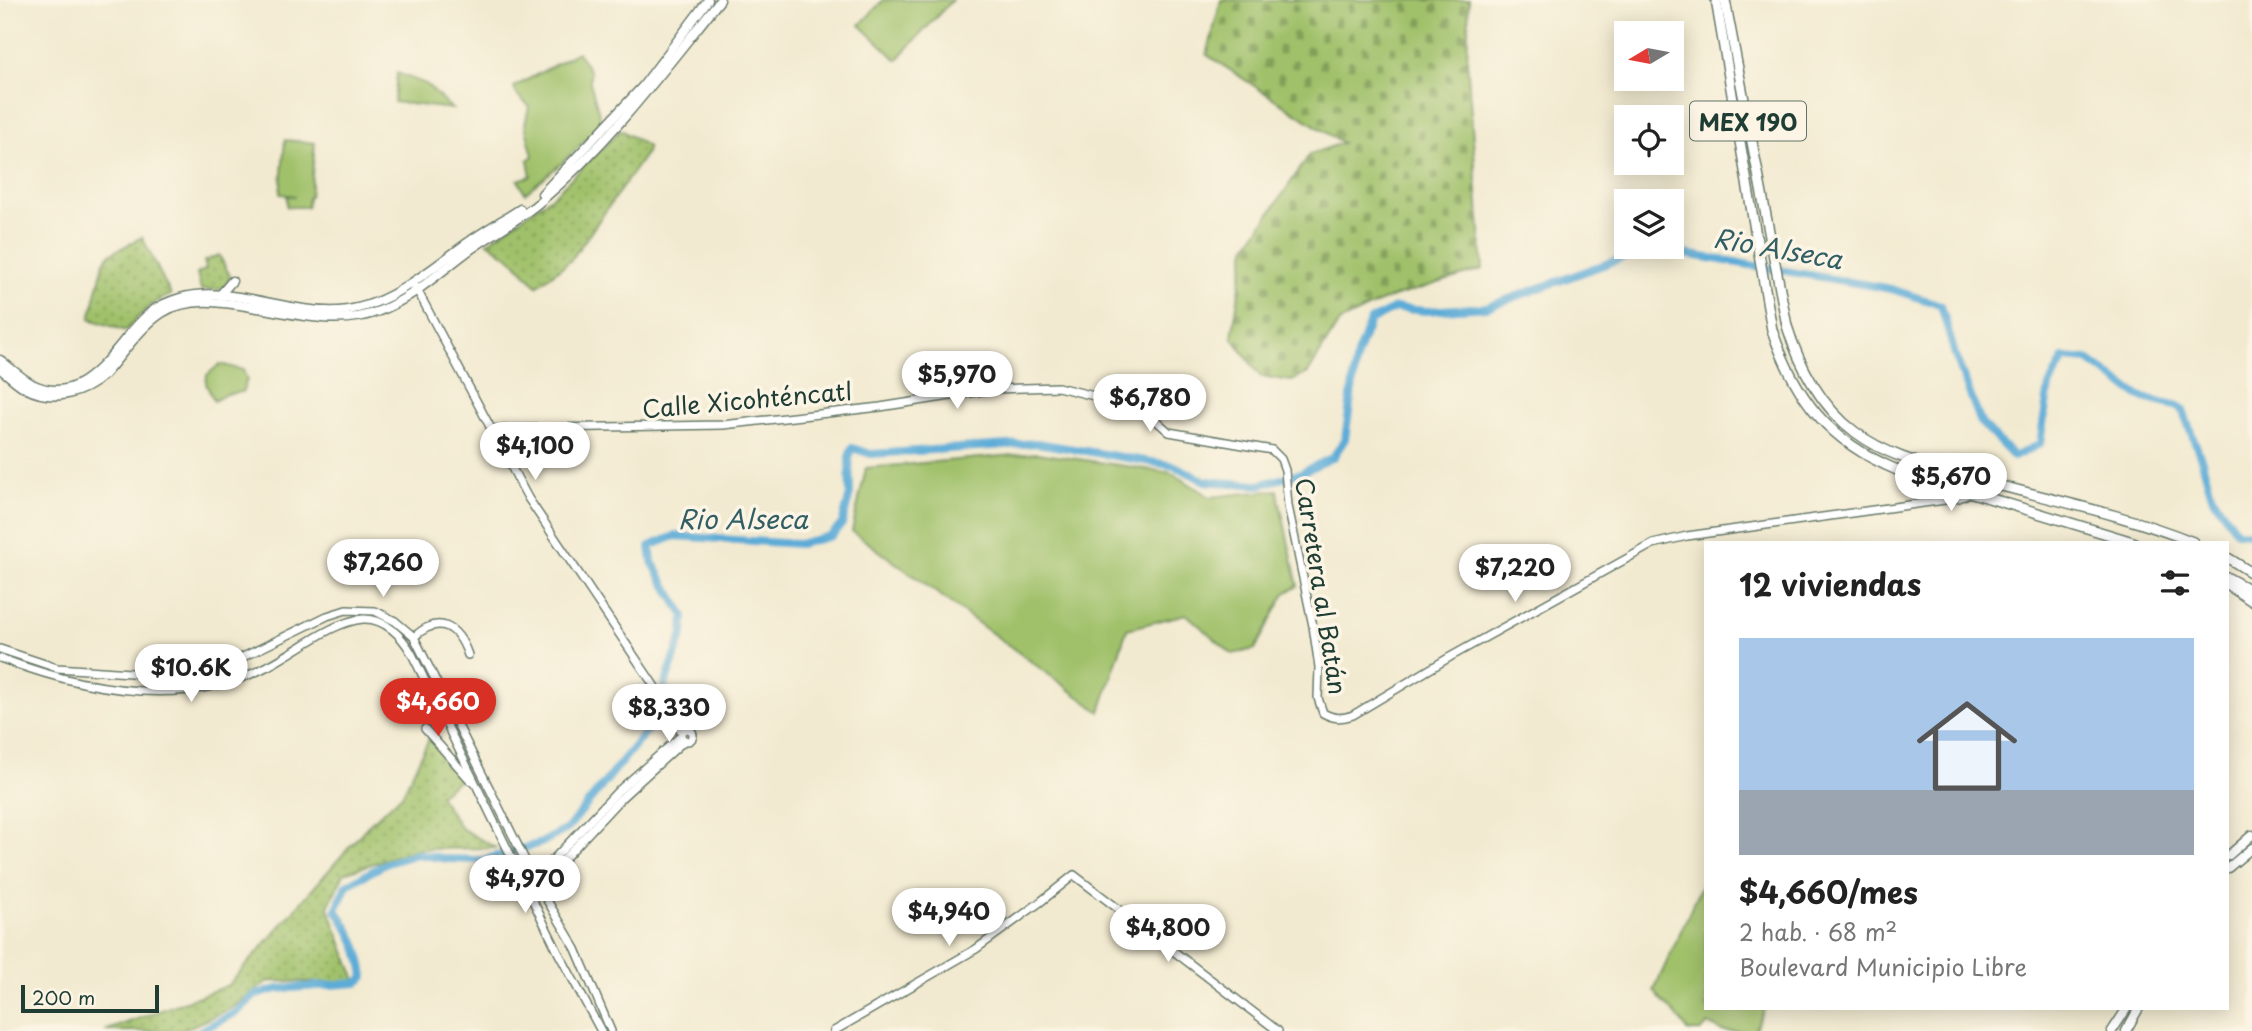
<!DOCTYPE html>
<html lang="es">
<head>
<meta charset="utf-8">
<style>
	:root { --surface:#fff; --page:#f2f2f2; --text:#222; --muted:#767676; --accent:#d93025 }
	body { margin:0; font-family:"Playpen Sans",sans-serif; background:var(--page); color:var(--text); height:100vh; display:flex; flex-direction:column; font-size:26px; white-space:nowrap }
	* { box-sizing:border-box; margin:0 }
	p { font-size:23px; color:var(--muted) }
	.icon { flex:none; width:38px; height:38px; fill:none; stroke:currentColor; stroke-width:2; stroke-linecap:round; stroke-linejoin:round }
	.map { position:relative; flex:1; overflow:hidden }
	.sheet { position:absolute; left:1704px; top:541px; width:525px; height:469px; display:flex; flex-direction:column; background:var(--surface); border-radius:0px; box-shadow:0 4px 18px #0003 }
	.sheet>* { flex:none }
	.needle { width:46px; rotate:260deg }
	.fabs { position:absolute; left:1614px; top:21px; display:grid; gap:14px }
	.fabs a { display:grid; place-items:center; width:70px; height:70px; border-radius:0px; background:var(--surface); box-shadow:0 4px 18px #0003; font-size:35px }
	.scale { position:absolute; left:21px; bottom:18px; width:138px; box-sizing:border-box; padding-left:7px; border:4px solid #1f3d34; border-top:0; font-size:19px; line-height:24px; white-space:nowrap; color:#1f3d34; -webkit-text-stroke:5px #fcf5e5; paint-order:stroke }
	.price { position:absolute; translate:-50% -60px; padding:0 16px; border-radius:24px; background:#fff; color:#222; font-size:23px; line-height:46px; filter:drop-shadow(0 2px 4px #0008) }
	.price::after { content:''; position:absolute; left:50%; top:42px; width:21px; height:16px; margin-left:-10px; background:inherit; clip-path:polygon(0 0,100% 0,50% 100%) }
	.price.selected { background:var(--accent); color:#fff }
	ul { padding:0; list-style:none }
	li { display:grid; align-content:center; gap:14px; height:371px; padding:0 35px }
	li span { display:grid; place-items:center; height:217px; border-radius:0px; color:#555 }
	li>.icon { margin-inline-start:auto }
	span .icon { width:126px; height:126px; fill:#fffc; stroke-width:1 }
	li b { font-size:30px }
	h2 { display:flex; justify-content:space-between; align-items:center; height:84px; padding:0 35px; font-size:30px }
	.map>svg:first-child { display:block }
</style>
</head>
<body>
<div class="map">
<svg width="2252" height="1031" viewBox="0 0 2252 1031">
	<defs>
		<pattern id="grass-dots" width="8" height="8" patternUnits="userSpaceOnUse" patternTransform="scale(1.75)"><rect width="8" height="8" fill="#a0c16a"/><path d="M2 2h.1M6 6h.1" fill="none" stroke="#829e58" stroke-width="1.8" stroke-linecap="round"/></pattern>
		<pattern id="cemetery-stones" width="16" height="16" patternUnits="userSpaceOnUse" patternTransform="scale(1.75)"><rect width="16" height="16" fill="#a0c16a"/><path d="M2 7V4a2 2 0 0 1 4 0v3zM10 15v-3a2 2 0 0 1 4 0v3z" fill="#829e58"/></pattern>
	</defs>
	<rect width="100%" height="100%" fill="#fcf5e5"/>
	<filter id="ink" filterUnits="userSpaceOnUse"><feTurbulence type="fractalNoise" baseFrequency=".0143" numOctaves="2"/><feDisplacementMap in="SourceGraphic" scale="14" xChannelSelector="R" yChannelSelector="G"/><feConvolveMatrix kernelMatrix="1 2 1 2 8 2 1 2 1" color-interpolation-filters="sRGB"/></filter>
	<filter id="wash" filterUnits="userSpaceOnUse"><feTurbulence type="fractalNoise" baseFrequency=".00686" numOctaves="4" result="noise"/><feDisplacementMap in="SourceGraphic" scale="28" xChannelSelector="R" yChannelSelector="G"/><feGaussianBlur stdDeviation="1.57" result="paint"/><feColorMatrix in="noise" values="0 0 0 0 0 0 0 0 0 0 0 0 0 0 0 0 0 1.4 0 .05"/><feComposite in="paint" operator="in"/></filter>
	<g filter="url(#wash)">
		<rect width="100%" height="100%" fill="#f2ead0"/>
		<!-- grass -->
		<g fill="url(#grass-dots)" stroke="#607f4f" stroke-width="2">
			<path d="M621 130 648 147 645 155 571 260 537 286 514 261 488 242 554 195Z"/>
			<path d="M142 237 171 295C152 301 139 316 126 331L90 319 104 262 110 254Z"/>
			<path d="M219 255 230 276 228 285 222 289 201 290 197 274 206 269 204 261Z"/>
			<path d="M430 737 460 779 439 795 461 828 496 848 417 849 344 873 328 907 357 983 268 981 234 1007 181 1031H105L229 985 371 822 402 795Z"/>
		</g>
		<!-- cemetery -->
		<path fill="url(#cemetery-stones)" stroke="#607f4f" stroke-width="2" d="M1221 0H1469L1467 61 1483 269 1384 300 1339 322 1308 373 1292 381 1260 376 1232 337 1246 248 1310 154 1342 143 1207 55Z"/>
		<!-- green -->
		<g fill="#a0c16a" stroke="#607f4f" stroke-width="2">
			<path d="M883 0H952L897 60 860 25Z"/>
			<path d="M578 52 590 72V82L602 124 562 163 525 193 518 180 531 176 528 160 533 156 525 125 529 106 517 95 514 87Z"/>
			<path d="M397 73 426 84 452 109 394 102Z"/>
			<path d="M285 140 315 143 310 197H308L307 207H287V196H295L280 194Z"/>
			<path d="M220 364 243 370 247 380 242 392 226 394 214 401 206 384 207 375Z"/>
			<path d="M1037 453 1172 473 1210 497 1277 490 1298 586 1285 593 1255 649 1232 654 1186 614 1127 629 1100 712 852 531 866 468Z"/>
			<path d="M1706 876V1008H1765L1754 1031H1722L1708 1024 1701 1031H1687C1680 1014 1663 1006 1654 990Z"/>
		</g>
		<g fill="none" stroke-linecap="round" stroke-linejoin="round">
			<!-- river -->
			<path stroke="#5dacd7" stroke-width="8" d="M200 1031 237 1012 255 995 278 989 357 983 364 977C360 947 352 933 336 910L347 885 387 863 417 854 448 859 483 860 541 843 567 829 645 733 657 708 683 633 684 616 652 562 650 546 675 536 799 544 831 536 842 524 850 494 849 457 852 448 871 454 1037 443 1175 466 1205 481 1259 485 1301 473 1333 457 1345 439 1357 355 1370 321 1395 308 1426 311 1487 307 1650 248 1891 289 1941 305 1955 355 1981 423 2014 457 2040 444 2049 386 2064 358 2088 360 2140 397 2182 408 2202 461 2212 496 2237 532 2252 533"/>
		</g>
	</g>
	<g filter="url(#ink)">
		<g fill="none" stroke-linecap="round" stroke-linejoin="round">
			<!-- secondary casing -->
			<g stroke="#697a6b" stroke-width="10">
				<g id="secondary">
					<path d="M415 286 528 498 655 687C665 702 671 718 681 732"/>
					<path d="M492 429 723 425 880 407 995 389 1058 387 1142 408 1169 432 1272 450 1281 459 1285 470 1288 506 1313 626 1319 667 1318 698 1323 713C1334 719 1341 719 1353 715L1450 657 1653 544 1687 536 1959 498 1970 493"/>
					<path d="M414 637C439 614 458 626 468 655"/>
					<path d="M0 649 57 668 175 676 212 669 243 657 327 616 346 610 375 611 395 621 414 637 535 880 576 949 611 1031"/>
					<path d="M0 658C84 690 185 710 268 666 296 652 333 621 363 619 385 618 402 636 412 654L558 952 601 1031"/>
					<path d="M671 712 687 729"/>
					<path d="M425 729 471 781"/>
					<circle cx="687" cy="735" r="6"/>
					<path d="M532 882 617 792 681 736"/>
					<path d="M537 888 620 799 685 740"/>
					<path d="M834 1031 976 949 1039 903 1074 875 1278 1031"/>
				</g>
			</g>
			<!-- primary casing -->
			<g stroke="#697a6b" stroke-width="11">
				<g id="primary">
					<path d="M542 194 643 86 708 0"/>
					<path d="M220 295 232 281"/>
					<path d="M0 360C11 368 22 379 34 385 89 410 118 337 151 312 159 305 170 301 180 298 224 285 280 310 326 311 383 314 427 271 470 241 486 230 503 220 520 209"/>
					<path d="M0 369C9 375 17 384 27 389 53 402 83 394 104 375 122 355 139 328 162 313 216 278 311 339 379 311 413 298 442 270 471 249 494 233 520 219 541 201 611 141 662 72 720 0"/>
					<path d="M2228 856 2252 835"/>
					<path d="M2228 868 2252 848"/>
					<path d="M2112 1031 2127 1008"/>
					<path d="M2126 1031 2139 1008"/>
				</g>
			</g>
			<!-- highway casing -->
			<g stroke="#697a6b" stroke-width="12">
				<g id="highway">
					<path d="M1716 0 1772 330C1796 399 1828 441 1897 470L2133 542"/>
					<path d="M1725 0 1787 326C1799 365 1821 407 1855 432 1888 457 1929 466 1968 477 2043 498 2121 513 2193 542"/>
					<path d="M2228 558 2252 573"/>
					<path d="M2228 578 2252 591"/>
					<path d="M2228 585 2252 601"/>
				</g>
			</g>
			<!-- secondary -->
			<use href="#secondary" stroke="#fff" stroke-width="7"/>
			<!-- primary -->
			<use href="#primary" stroke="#fff" stroke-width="8"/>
			<!-- highway -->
			<use href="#highway" stroke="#fff" stroke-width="9"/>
		</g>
	</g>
	<g text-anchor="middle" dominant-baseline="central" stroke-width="7" stroke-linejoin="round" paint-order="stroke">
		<!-- shield labels -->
		<rect fill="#fcf5e5" stroke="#617469" stroke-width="2" x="1690" y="101.5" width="116" height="39" rx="5"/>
		<g font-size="23" font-weight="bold" fill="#1f3d34">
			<text x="1748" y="121">MEX 190</text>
		</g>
		<!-- street labels -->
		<g font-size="24" fill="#1f3d34" stroke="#fcf5e5">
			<text transform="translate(747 399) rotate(-5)">Calle Xicohténcatl</text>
			<text transform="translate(1322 586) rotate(81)">Carretera al Batán</text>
		</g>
		<!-- water labels -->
		<g font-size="26" font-style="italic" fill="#325e65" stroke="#fcf5e5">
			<text transform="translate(1778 248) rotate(10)">Rio Alseca</text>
			<text x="743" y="518">Rio Alseca</text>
		</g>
	</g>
</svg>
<div class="fabs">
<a><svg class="needle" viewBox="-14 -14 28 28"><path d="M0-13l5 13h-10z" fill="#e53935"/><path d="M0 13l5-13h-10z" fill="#767676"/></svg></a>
<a><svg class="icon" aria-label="locate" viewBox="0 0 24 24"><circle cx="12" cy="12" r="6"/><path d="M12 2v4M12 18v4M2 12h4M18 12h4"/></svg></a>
<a><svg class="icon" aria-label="layers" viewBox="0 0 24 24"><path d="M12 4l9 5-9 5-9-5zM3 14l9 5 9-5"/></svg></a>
</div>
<div class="scale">200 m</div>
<b class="price" style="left:957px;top:411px">$5,970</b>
<b class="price" style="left:1150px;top:434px">$6,780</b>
<b class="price" style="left:535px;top:482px">$4,100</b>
<b class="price" style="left:1951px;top:513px">$5,670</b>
<b class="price" style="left:383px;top:599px">$7,260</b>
<b class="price" style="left:1515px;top:604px">$7,220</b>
<b class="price" style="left:191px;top:704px">$10.6K</b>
<b class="price selected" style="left:438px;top:738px">$4,660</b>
<b class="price" style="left:669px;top:744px">$8,330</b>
<b class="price" style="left:525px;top:915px">$4,970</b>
<b class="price" style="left:949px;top:948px">$4,940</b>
<b class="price" style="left:1168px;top:964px">$4,800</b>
<section class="sheet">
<h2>12 viviendas<svg class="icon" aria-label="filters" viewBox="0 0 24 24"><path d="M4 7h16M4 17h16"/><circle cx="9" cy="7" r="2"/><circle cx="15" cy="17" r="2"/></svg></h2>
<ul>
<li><span style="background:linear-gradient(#a9c7e8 70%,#9aa5b1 0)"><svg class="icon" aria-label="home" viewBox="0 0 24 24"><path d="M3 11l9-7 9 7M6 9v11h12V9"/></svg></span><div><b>$4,660/mes</b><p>2 hab. · 68 m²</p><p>Boulevard Municipio Libre</p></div></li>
</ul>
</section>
</div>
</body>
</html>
